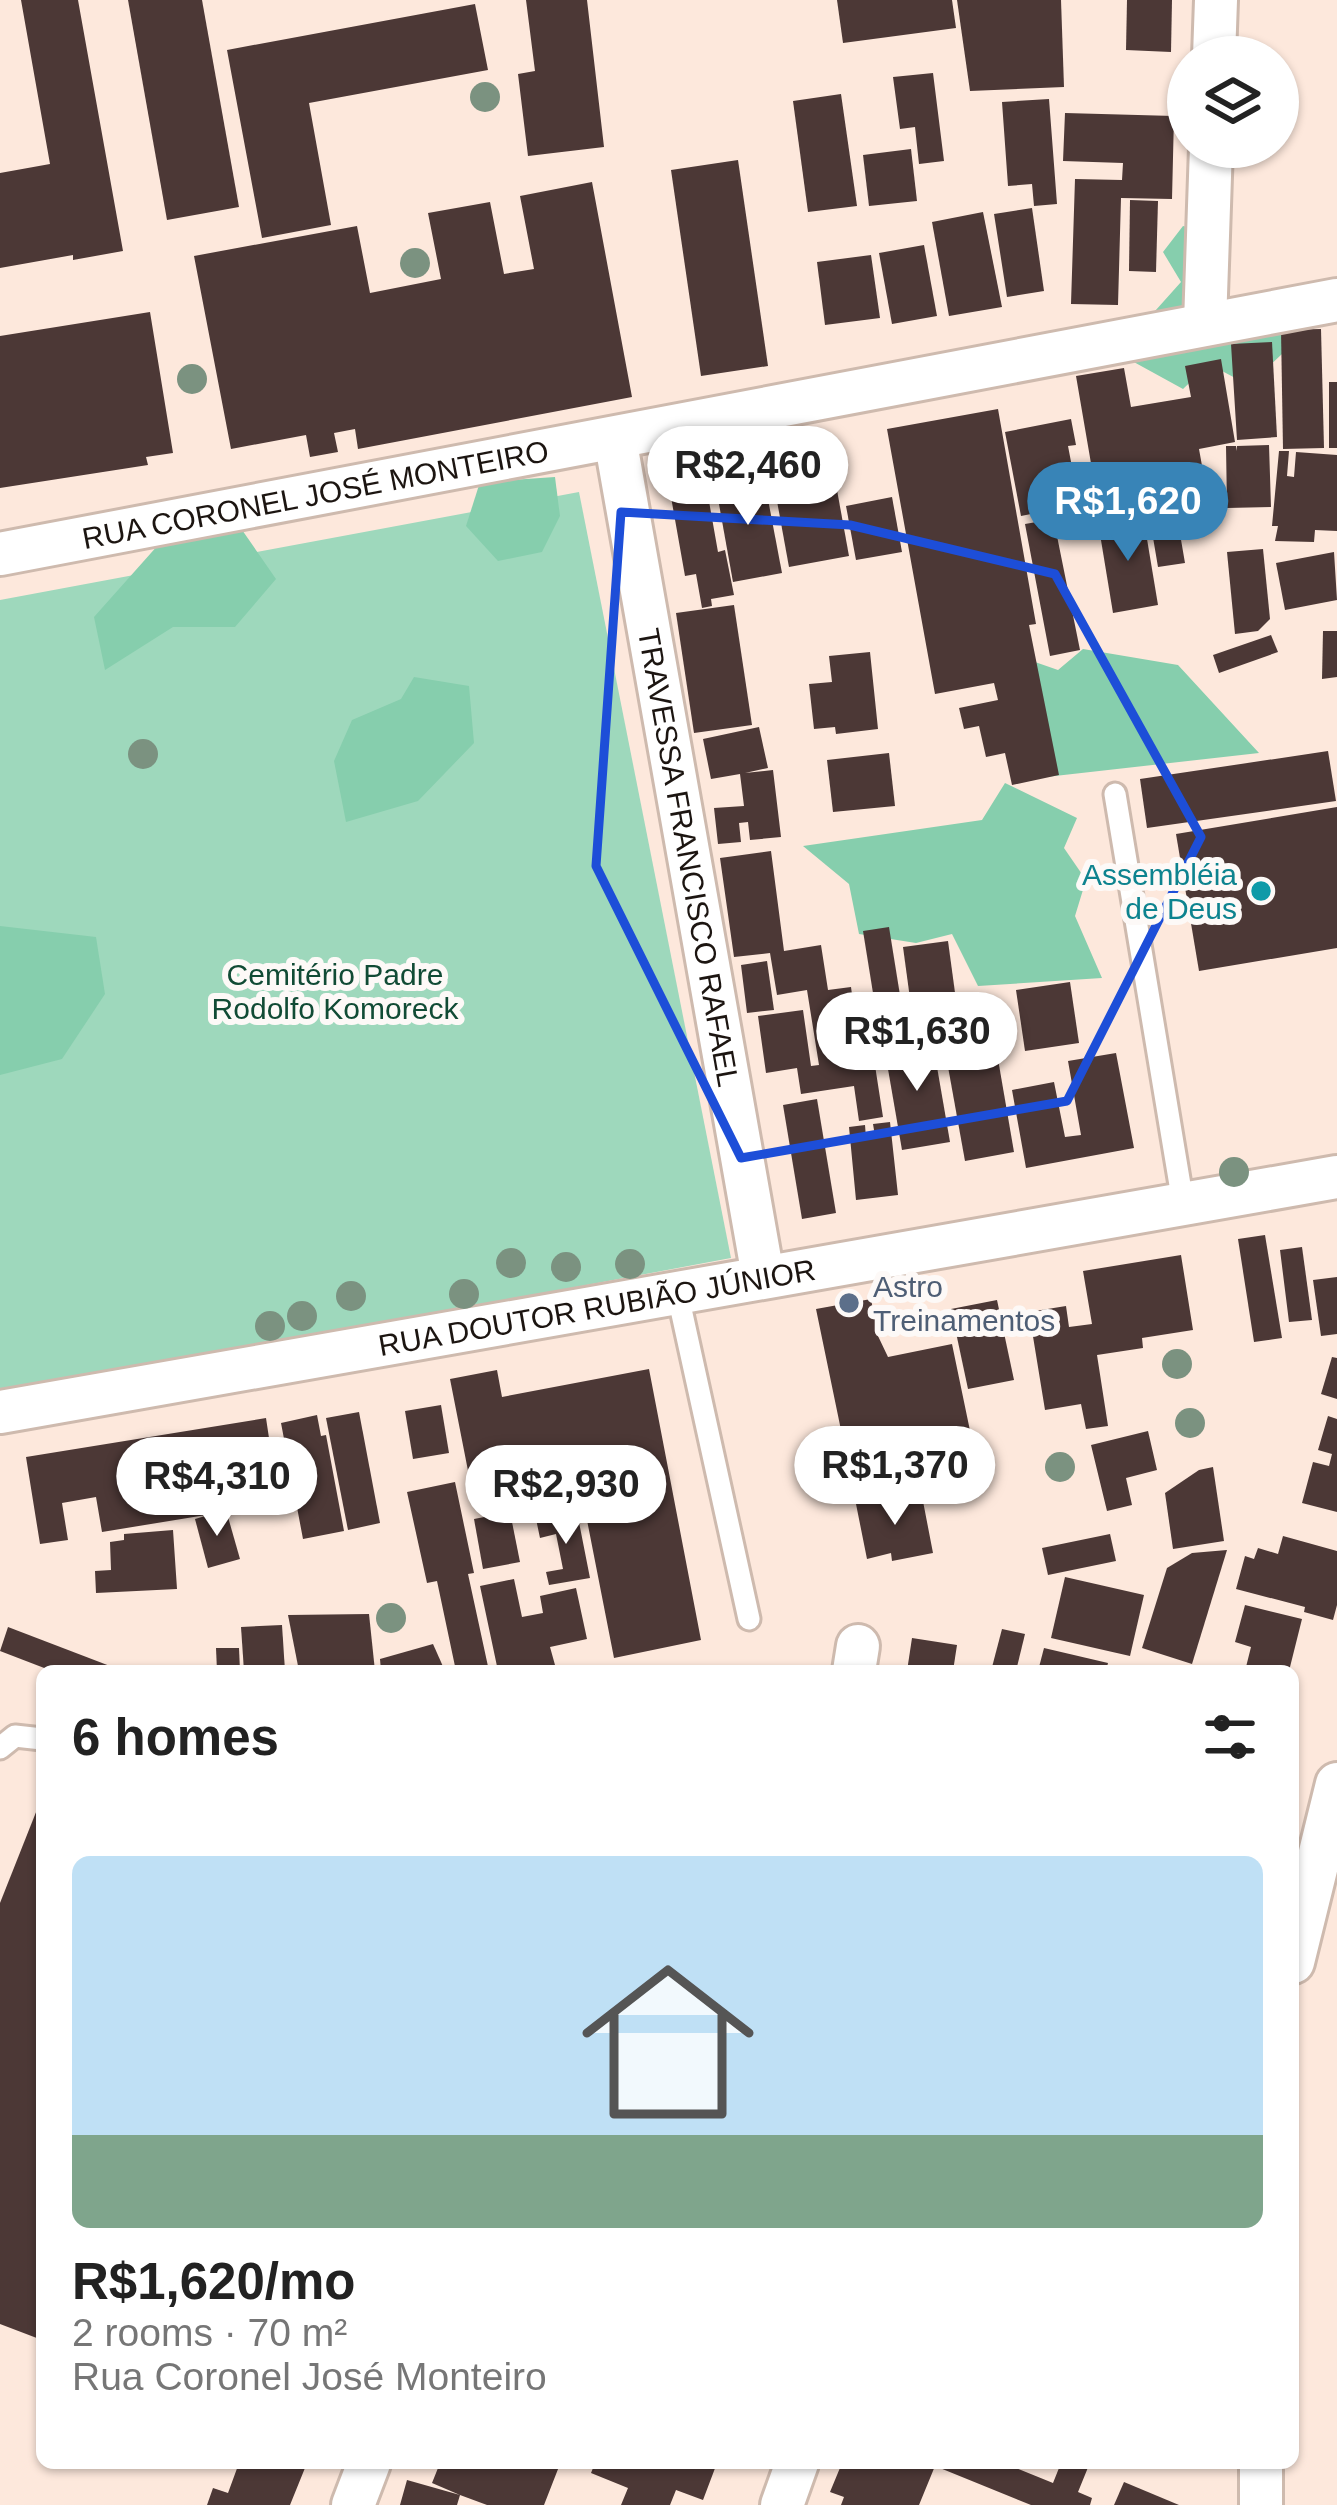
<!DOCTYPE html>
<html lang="en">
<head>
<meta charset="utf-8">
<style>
	:root { --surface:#fff; --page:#f2f2f2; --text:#222; --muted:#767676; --accent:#3884b7 }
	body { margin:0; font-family:Arial,sans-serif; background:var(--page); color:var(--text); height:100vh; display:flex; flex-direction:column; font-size:45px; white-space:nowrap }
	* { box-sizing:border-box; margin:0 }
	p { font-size:39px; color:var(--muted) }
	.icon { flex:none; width:66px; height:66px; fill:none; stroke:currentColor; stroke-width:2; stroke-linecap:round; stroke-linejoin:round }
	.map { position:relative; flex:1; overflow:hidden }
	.drawer { position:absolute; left:36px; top:1665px; width:1263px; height:804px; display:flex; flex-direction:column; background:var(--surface); border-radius:18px; box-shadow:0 3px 9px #0004 }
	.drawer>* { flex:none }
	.buttons { position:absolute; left:1167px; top:36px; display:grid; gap:24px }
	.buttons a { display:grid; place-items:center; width:132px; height:132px; border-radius:50%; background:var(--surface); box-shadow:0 3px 9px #0004; font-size:60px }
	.price { position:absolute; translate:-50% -102px; padding:0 27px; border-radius:42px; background:#fff; color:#222; font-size:39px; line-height:78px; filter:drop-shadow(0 3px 6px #0008) }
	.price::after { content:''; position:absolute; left:50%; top:72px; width:36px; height:27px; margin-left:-18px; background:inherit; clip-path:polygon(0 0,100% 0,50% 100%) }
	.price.active { background:var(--accent); color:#fff }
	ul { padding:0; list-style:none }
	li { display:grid; align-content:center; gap:24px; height:636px; padding:0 36px }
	li span { display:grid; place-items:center; height:372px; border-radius:18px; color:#555 }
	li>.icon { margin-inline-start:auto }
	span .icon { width:216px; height:216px; fill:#fffc; stroke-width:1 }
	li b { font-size:51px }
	h2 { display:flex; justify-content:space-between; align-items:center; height:144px; padding:0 36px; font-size:51px }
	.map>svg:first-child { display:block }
</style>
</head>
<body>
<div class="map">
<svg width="1337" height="2505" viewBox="0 0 1337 2505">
	<rect width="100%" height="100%" fill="#fde8dc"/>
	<!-- green -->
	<path fill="#9ed8bc" d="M579 492 731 1258 0 1395V600Z"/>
	<!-- forest -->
	<g fill="#86cead">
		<path d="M1183 226 1212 233 1214 307 1314 324 1267 368 1237 379 1209 364 1183 389 1132 361 1138 330 1181 282 1163 252Z"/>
		<path d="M555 477 560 516 542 552 498 561 466 526 480 482Z"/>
		<path d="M240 527 276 579 235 627H173L105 670 94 617 159 544Z"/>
		<path d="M1083 649 1178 665 1259 753 1037 778 1035 662 1058 670Z"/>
		<path d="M414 677 469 686 474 743 418 801 346 822 334 761 352 720 401 699Z"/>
		<path d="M1005 783 1077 818 1064 848 1086 880 1075 916 1102 978 978 986 952 934 916 943 859 934 849 884 803 846 982 820Z"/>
		<path d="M0 926 96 937 105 994 62 1059 0 1075Z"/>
	</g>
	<!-- building -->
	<g fill="#4c3836">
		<path d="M21 0H78L123 251 73 260V255L0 268V173L50 164Z"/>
		<path d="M128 0H202L239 207 167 220Z"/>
		<path d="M526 0H587L604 147 528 156 518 74 535 71Z"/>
		<path d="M837 0H952L956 28 843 43Z"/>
		<path d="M957 0H1061L1064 87 970 91Z"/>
		<path d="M1127 0H1172L1171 52 1126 50Z"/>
		<path d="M475 4 488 70 309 103 331 225 262 238 227 50Z"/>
		<path d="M933 73 944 161 919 164 915 127 900 129 893 77Z"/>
		<path d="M841 94 857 206 808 212 793 101Z"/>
		<path d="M1049 99 1057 204 1034 206 1032 184 1008 186 1002 102Z"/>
		<path d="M1065 113 1174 116 1172 199 1121 198 1118 305 1071 304 1075 179 1122 180 1123 163 1063 161Z"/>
		<path d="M911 149 917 201 869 206 863 155Z"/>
		<path d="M738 160 768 366 701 376 671 170Z"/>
		<path d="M592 182 632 397 358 449 355 429 334 433 338 452 310 457 306 435 231 449 194 256 357 226 370 293 441 279 428 213 490 202 504 274 534 269 520 196Z"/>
		<path d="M1130 200 1158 201 1156 272 1129 271Z"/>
		<path d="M1032 208 1044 291 1007 297 994 214Z"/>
		<path d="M983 212 1002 307 949 316 932 222Z"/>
		<path d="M924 245 937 316 892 324 879 253Z"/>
		<path d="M871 255 880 318 825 325 817 262Z"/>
		<path d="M150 312 173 453 146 457 148 465 0 488V336Z"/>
		<path d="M1321 329 1324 448 1283 449 1281 330Z"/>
		<path d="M1272 342 1277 437 1237 440 1231 344Z"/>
		<path d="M1221 359 1235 442 1199 449 1206 488 1173 493 1185 563 1158 567 1147 502 1099 510 1076 376 1124 368 1131 407 1191 397 1185 366Z"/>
		<rect x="1329" y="382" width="8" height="66"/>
		<path d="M998 409 1036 624 1029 625 1059 775 1012 785 1005 753 986 757 979 726 964 729 959 708 998 700 994 683 935 694 887 429Z"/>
		<path d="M1071 419 1076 445 1068 446 1084 530 1057 536 1080 650 1050 656 1025 524 1048 520 1046 511 1021 516 1005 432Z"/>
		<path d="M1269 445 1271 507 1227 508 1226 446H1236L1237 451V446Z"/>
		<path d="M1279 451H1289L1287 476 1294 477 1296 452 1337 455V531L1315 530 1314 542 1275 541 1278 526H1272Z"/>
		<path d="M831 457 849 556 789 567 771 468Z"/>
		<path d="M763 473 782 573 733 582 715 482Z"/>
		<path d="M707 490 718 552 725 550 734 595 711 599 712 606 702 608 696 574 685 576 671 497Z"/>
		<path d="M892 497 902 552 856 560 846 506Z"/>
		<path d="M1143 515 1158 605 1113 613 1098 522Z"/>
		<path d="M1263 549 1270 619 1258 631 1235 634 1227 552Z"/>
		<path d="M1334 552 1337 600 1285 610 1276 563Z"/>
		<path d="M734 605 752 725 694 733 676 613Z"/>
		<path d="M1323 631H1337V677L1322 679Z"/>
		<path d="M1271 635 1278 652 1219 673 1213 655Z"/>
		<path d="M870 652 878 729 836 734 835 727 814 729 809 684 832 682 829 656Z"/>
		<path d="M759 727 768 768 745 773 773 770 781 837 750 840 748 822 739 823 741 842 718 844 714 808 744 806 740 774 711 779 703 739Z"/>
		<path d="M1328 751 1336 801 1147 828 1140 779Z"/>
		<path d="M889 753 895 806 833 812 827 760Z"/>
		<path d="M1337 807V948L1199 971 1176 834Z"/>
		<path d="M771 851 784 951 821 945 828 990 851 987 855 1016 867 1014 883 1117 859 1121 854 1086 801 1094 797 1068 766 1073 758 1016 803 1010 811 1066 819 1065 807 990 777 995 770 953 734 957 720 858Z"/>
		<path d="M889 927 904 1020 878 1024 863 931Z"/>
		<path d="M948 941 956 1000 911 1006 903 947Z"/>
		<path d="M767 961 774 1010 747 1013 741 965Z"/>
		<path d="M1070 982 1079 1043 1025 1051 1016 990Z"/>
		<path d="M993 1030 1014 1152 965 1161 943 1039Z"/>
		<path d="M932 1038 950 1142 902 1150 884 1046Z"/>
		<path d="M1116 1053 1134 1148 1026 1168 1012 1090 1054 1082 1065 1137 1081 1135 1068 1061Z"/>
		<path d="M817 1099 836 1213 802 1219 783 1105Z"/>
		<path d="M890 1122 898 1195 856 1200 849 1127 865 1125 866 1138 875 1136 873 1124Z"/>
		<path d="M1265 1235 1282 1338 1254 1342 1238 1239Z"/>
		<path d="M1302 1247 1312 1320 1289 1322 1280 1250Z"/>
		<path d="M1181 1255 1193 1330 1142 1338 1143 1348 1097 1355 1108 1426 1086 1429 1081 1404 1045 1410 1029 1312 1066 1306 1069 1327 1092 1324 1083 1271Z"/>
		<path d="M1337 1277V1334L1321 1336 1313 1280Z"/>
		<path d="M871 1299 878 1336 888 1357 952 1344 979 1474 914 1487 913 1481 854 1493 816 1309Z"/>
		<path d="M997 1300 1014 1380 968 1389 951 1309Z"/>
		<path d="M1332 1357 1337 1358V1399L1321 1394Z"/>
		<path d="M649 1369 701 1640 614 1658 576 1464 545 1470 541 1446 496 1455 498 1466 478 1470 481 1484 471 1486 450 1379 497 1370 502 1397Z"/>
		<path d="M441 1405 449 1453 413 1459 405 1411Z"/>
		<path d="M359 1412 380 1523 348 1530 326 1418Z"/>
		<path d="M317 1415 321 1436 326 1435 344 1531 303 1539 281 1423Z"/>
		<path d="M1328 1416 1337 1419V1512L1302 1503 1313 1462 1329 1466 1332 1454 1318 1450Z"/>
		<path d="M266 1418 278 1498 250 1502 247 1488 208 1494 212 1514 102 1532 96 1497 62 1503 68 1540 40 1544 26 1457Z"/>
		<path d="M1148 1431 1157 1470 1126 1478 1132 1505 1107 1511 1091 1445Z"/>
		<path d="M1213 1467 1224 1541 1173 1549 1165 1493 1199 1470Z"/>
		<path d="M455 1482 474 1573 468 1574 489 1671H456L437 1581 427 1583 407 1492Z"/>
		<path d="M903 1495 904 1500 922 1496 933 1553 892 1561 891 1553 867 1559 856 1504Z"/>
		<path d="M226 1510 240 1559 208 1568 195 1519Z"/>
		<path d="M510 1512 520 1562 483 1569 474 1519Z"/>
		<path d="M577 1512 590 1578 549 1585 546 1572 563 1569 556 1534 540 1538 536 1519Z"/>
		<path d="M173 1530 177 1589 96 1593 95 1571 111 1570 110 1542 124 1540V1534Z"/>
		<path d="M1110 1534 1116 1561 1048 1575 1042 1548Z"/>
		<path d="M1283 1536 1337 1551V1605L1333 1620 1304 1612 1305 1607 1236 1589 1245 1556 1254 1559 1258 1548 1278 1554Z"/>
		<path d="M1227 1550 1192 1664 1142 1648 1167 1568 1192 1553Z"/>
		<path d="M1065 1577 1144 1595 1130 1656 1051 1638Z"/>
		<path d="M514 1579 522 1617 543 1613 540 1596 576 1588 587 1639 550 1647 555 1665 498 1671 480 1586Z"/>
		<path d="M1245 1605 1302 1619 1289 1671H1245L1251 1647 1235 1642Z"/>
		<path d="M369 1614 375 1671H299L288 1615Z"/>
		<path d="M282 1625 285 1671H244L241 1627Z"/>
		<path d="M8 1627 123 1671H52L0 1651Z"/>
		<path d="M1002 1629 1025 1634 1016 1671H991Z"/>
		<path d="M912 1638 957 1645 953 1671H907Z"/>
		<path d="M433 1644 445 1671H381L380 1659Z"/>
		<path d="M216 1648H239L240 1671H217Z"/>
		<path d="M1044 1648 1108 1663 1106 1671H1038Z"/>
		<path d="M42 1797V2340L0 2324V1903Z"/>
		<path d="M239 2463H307L290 2505H207L213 2488 228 2493Z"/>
		<path d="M440 2463H570L568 2468 560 2464 544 2505H487L460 2495 457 2505H400L407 2480 460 2495 432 2483Z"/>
		<path d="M595 2463H717L703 2500 676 2490 670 2505H621L628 2488 591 2473Z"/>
		<path d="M842 2463H1004L1053 2483 1061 2463H1083L1089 2465 1078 2492 1092 2498 1090 2505H1031L935 2466 919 2505H841L844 2497 830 2492Z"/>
		<path d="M1124 2482 1179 2505H1114Z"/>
	</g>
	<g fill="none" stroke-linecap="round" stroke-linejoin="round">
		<!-- lane casing -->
		<g stroke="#cebaae" stroke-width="27">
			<g id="lane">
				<path d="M1115 794 1183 1203"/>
				<path d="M677 1291 749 1619"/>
				<path d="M0 1748 15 1736 42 1739"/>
			</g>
		</g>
		<!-- street casing -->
		<g stroke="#cebaae" stroke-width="48">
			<g id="street">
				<path d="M1214 57 1216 0"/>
				<path d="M1205 324 1211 147"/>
				<path id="s1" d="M615 438 763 1276"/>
				<path id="s2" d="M0 554 1337 300"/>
				<path id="s3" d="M0 1412 1337 1177"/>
				<path d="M854 1671 858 1646"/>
				<path d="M1293 1962 1337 1784"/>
				<path d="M1261 2463V2505"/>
				<path d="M353 2505 369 2463"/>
				<path d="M782 2505 797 2463"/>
			</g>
		</g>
		<!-- lane -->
		<use href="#lane" stroke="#fff" stroke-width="21"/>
		<!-- street -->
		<use href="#street" stroke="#fff" stroke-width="42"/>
	</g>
	<!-- trees -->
	<g fill="#7b9280">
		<circle cx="485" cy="97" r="15"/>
		<circle cx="415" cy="263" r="15"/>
		<circle cx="192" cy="379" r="15"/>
		<circle cx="670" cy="462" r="15"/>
		<circle cx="143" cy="754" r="15"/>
		<circle cx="1234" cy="1172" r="15"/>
		<circle cx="511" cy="1263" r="15"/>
		<circle cx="630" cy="1264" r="15"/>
		<circle cx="566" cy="1267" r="15"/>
		<circle cx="464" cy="1294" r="15"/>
		<circle cx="351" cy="1296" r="15"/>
		<circle cx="302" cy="1316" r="15"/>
		<circle cx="270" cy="1326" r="15"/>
		<circle cx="1177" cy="1364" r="15"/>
		<circle cx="1190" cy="1423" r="15"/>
		<circle cx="1060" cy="1467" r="15"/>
		<circle cx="391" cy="1618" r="15"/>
	</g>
	<!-- marked area -->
	<path fill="none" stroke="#1d4ed8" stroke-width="9" stroke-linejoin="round" d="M621 512 850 525 1055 574 1201 837 1067 1101 741 1158 596 866Z"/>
	<!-- markers -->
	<circle fill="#0f9aa8" stroke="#fdf9f7" stroke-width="4.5" cx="1261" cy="891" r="12"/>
	<circle fill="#5c6f8a" stroke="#fdf9f7" stroke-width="4.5" cx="849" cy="1303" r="12"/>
	<g text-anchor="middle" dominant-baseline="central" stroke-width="12" stroke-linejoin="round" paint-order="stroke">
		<!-- street labels -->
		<g font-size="30" fill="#1c1511" stroke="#fdf9f7">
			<text stroke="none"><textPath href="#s2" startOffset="321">RUA CORONEL JOSÉ MONTEIRO</textPath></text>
			<text stroke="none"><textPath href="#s1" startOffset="426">TRAVESSA FRANCISCO RAFAEL</textPath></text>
			<text stroke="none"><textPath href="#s3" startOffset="606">RUA DOUTOR RUBIÃO JÚNIOR</textPath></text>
		</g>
		<!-- culture labels -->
		<g font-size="30" fill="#0d838f" stroke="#fdf9f7" text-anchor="end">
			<text x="1237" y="874">Assembléia<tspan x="1237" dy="34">de Deus</tspan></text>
		</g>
		<!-- park labels -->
		<g font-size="30" fill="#114b35" stroke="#fdf9f7">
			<text x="335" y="974">Cemitério Padre<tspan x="335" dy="34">Rodolfo Komoreck</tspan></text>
		</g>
		<!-- service labels -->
		<g font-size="30" fill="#4e5e75" stroke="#fdf9f7" text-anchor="start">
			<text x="873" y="1286">Astro<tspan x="873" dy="34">Treinamentos</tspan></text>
		</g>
	</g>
</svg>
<div class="buttons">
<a><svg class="icon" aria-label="layers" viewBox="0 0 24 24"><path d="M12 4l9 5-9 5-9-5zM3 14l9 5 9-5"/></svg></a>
</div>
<b class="price" style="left:748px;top:528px">R$2,460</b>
<b class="price active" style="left:1128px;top:564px">R$1,620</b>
<b class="price" style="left:917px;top:1094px">R$1,630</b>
<b class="price" style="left:895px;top:1528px">R$1,370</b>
<b class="price" style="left:217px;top:1539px">R$4,310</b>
<b class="price" style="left:566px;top:1547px">R$2,930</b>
<section class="drawer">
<h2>6 homes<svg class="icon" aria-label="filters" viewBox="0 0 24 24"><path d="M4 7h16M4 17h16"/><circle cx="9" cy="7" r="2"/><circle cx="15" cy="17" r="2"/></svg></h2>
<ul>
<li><span style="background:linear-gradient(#bfe0f5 75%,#7fa58c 0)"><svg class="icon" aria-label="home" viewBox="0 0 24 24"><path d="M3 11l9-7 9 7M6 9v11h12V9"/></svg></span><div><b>R$1,620/mo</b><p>2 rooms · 70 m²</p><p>Rua Coronel José Monteiro</p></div></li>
</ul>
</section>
</div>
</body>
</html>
